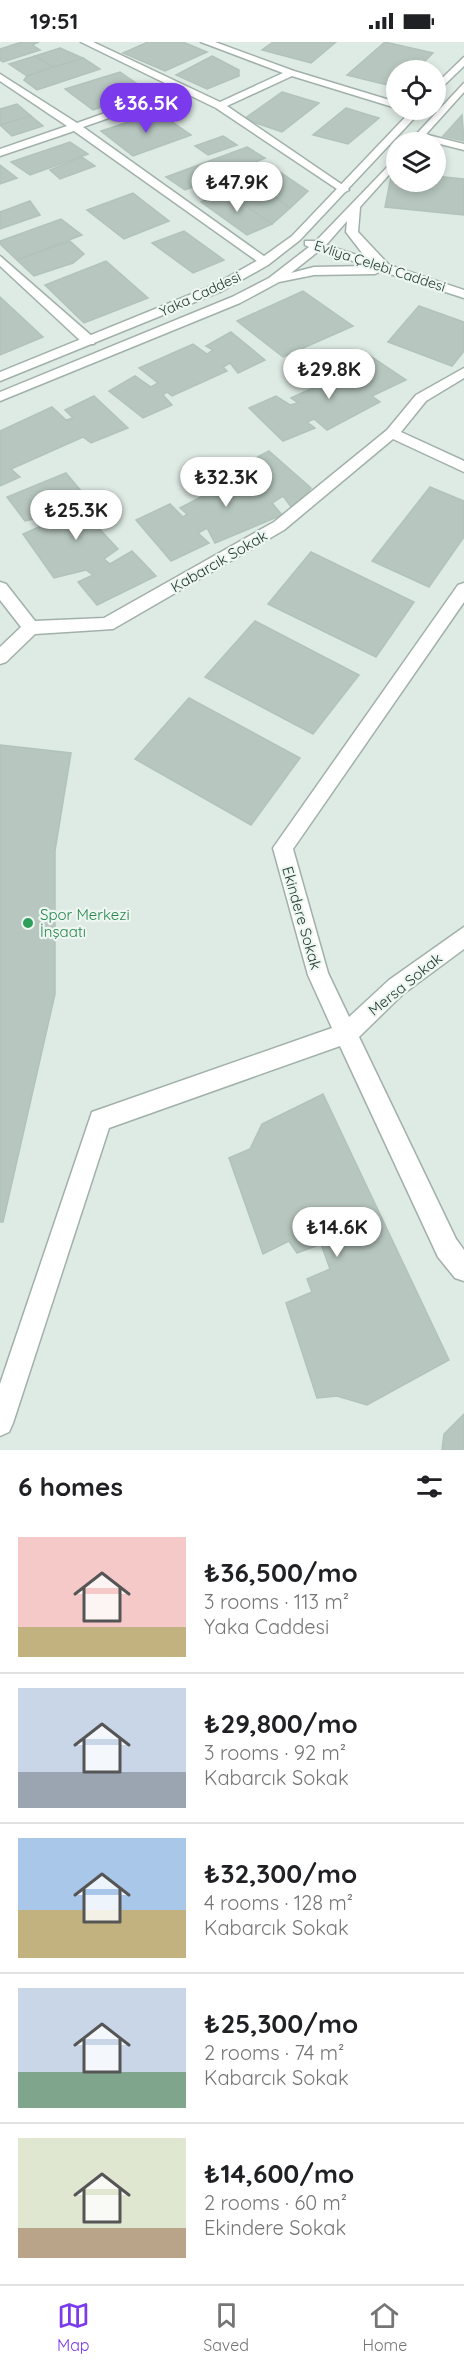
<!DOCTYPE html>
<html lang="en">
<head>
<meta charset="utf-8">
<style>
	:root { --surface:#fff; --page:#f6f6f6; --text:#202124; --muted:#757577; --line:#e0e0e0; --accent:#7c3aed }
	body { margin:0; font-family:Quicksand,sans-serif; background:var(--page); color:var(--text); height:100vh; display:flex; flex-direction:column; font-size:22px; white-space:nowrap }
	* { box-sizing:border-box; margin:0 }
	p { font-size:20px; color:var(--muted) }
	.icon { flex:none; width:33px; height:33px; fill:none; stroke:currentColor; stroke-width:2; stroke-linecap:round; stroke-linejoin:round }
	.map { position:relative; height:1408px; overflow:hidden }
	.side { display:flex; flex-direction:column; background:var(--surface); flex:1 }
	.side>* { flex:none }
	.tools { position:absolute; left:386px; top:18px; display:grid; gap:12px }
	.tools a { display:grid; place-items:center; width:60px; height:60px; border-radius:50%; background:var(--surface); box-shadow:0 3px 9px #0003; font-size:30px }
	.price { position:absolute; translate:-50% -51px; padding:0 14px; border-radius:21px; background:#fff; color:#222; font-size:20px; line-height:39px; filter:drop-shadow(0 2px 3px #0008) }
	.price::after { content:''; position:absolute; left:50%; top:36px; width:18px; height:14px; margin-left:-9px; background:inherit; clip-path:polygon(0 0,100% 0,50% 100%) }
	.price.active { background:var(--accent); color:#fff }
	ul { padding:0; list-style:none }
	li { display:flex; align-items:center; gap:18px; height:150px; padding:0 18px }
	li+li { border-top:2px solid var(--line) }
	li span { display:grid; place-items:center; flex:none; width:168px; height:120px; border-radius:0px; color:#555 }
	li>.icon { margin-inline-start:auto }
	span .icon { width:72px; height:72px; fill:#fffc; stroke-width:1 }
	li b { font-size:26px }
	h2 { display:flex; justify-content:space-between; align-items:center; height:72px; padding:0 18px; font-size:26px }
	.status { display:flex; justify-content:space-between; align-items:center; height:42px; padding:0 30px; background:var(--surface); direction:ltr }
	.status svg { height:16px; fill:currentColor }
	.tabs { display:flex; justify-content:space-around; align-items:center; height:84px; border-top:2px solid var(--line); background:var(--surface); font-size:16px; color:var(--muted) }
	.tabs a { display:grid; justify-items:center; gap:3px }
	.tabs .active { color:var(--accent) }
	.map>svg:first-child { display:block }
</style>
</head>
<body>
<div class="status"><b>19:51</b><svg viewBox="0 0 49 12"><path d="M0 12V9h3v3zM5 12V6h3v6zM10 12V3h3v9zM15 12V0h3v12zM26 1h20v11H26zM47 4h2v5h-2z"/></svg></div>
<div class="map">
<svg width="464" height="1408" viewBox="0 0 464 1408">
	<rect width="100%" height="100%" fill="#deeae4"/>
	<!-- building -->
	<g fill="#b7c7bf" stroke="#b1c3ba" stroke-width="1.5">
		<path d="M22 0H39L32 3 40 8 3 20 0 18V7Z"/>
		<path d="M148 0H183L207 10 165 29 123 11Z"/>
		<path d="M273 0H336L311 21 262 8Z"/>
		<path d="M385 0 433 11 416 28H396V45L347 33Z"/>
		<path d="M60 6 83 16 53 25 35 14Z"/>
		<path d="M35 14 53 25 27 34 9 22Z"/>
		<path d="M212 14 239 28V34L207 47 176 33Z"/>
		<path d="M83 16 100 27 37 48 24 38 27 34Z"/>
		<path d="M120 30 149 50 93 68 65 47Z"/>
		<path d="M282 50 319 61 282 90 244 77Z"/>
		<path d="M17 62 31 74 0 83V67Z"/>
		<path d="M346 66 379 76 348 102 313 93Z"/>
		<path d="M158 70 191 93 133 114 101 89Z"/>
		<path d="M462 73 464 99 443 94Z"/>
		<path d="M31 74 43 84 12 94 0 83Z"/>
		<path d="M223 94 237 103 208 113 195 104Z"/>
		<path d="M70 100 88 112 30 133 11 120Z"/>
		<path d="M247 105 265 116 185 148 166 135Z"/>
		<path d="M82 115 95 124 60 137 50 128Z"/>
		<path d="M0 123 17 136 0 142Z"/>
		<path d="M277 128 308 149 290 166 254 141Z"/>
		<path d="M392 130H396V140H435V134L464 137V173L385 165Z"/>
		<path d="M258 143 290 166 272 182 233 155 243 151 240 148Z"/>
		<path d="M226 150 233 155 272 182 247 193 201 160Z"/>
		<path d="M133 151 169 179 124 197 87 168Z"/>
		<path d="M30 159 40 173 0 187V170Z"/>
		<path d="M61 177 82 193 17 218 0 202V199Z"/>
		<path d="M184 189 224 218 193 231 152 201Z"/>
		<path d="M70 199 84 212 73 221 34 234 17 218Z"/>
		<path d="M106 219 148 256 84 281 45 243Z"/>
		<path d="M303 249 353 284 283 315 237 279Z"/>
		<path d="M0 255 43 295 0 313Z"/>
		<path d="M419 264 464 280V309L452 324 388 300Z"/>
		<path d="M231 290 265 318 238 331 230 321 223 325 227 329 172 354 167 350 163 353 172 363 143 376 109 349 135 334 151 345 158 341 139 326 193 302 207 312 213 308 206 304Z"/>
		<path d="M369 313 406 338 372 354 380 360 327 388 314 377 307 380 315 386 283 399 249 366 276 354 290 363 298 361 291 356 341 333 348 337 355 333 344 327Z"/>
		<path d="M94 354 128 386 91 401 83 395 11 427 20 435 0 444V389L52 365 66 378 73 376 65 368Z"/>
		<path d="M269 409 311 446 292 466 283 454 272 461 282 473 215 501 207 486 198 491 209 501 171 519 136 478 170 462 183 475 187 472 180 466 243 433 255 441 261 439 240 424Z"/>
		<path d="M66 431 82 450 64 463 71 469 79 465 118 507 104 517 110 522 132 509 156 534 97 563 78 540 93 533 86 528 54 536 23 492 57 477 55 472 25 479 7 455Z"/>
		<path d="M430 445 464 459V495L429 545 372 519Z"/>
		<path d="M311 510 414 560 376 615 268 562Z"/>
		<path d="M255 579 359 633 313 692 205 635Z"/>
		<path d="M189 656 300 716 251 783 135 717Z"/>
		<path d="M0 703 71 711 55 809V952L3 1180H0Z"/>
		<path d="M323 1052 449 1318 367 1363 337 1354 317 1356 286 1261 312 1250 307 1237 330 1227 321 1202 297 1211 289 1199 263 1212 229 1116 250 1107 262 1082Z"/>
		<path d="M464 1372V1408H442L444 1392Z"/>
	</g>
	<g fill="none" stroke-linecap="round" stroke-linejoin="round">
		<!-- minor casing -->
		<g stroke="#a1b1aa" stroke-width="3">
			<g id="minor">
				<path d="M81 0H93L220 60 283 31 201 0H215L294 29 396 60V66L292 34 227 64 347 146 349 148 343 151 216 66 183 50 83 85 268 217 270 220 264 224 74 89 0 114V107L67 84 0 39V32L77 81 175 46Z"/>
				<path d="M420 91 464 102V108L416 96 415 94Z"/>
				<path d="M0 214 94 296V302H84L0 224Z"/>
				<path d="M464 326V336L426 359 401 390 464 419V430L393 397 284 488 113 587 35 592 6 620 0 622V605L21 585 0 558V540L6 542 35 579 104 576 274 480 387 388 416 353Z"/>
				<path d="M464 541V560L293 807 328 931 349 975 389 938 464 885V907L403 952 359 995 456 1197 464 1208V1239L455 1236 438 1215 340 1004 109 1086 13 1381 9 1390 0 1394V1342L92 1070 332 986 308 933 273 806 458 543Z"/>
			</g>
		</g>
		<!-- tertiary casing -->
		<g stroke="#a1b1aa" stroke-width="3">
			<g id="tertiary">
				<path d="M464 15V24L435 52V43Z"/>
				<path d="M464 41V50L419 100H409Z"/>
				<path d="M412 68H422L300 198 268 223 222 249 0 339V330L214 243 260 217 292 194Z"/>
				<path d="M396 116V125L360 165 358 190 389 223 464 248V256L381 229 375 232 314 233 279 240 240 261 0 359V350L232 255 269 236 309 205 305 203V199H316ZM347 179 346 190 366 216 326 203ZM320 208 368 224 314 225 291 231Z"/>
			</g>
		</g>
		<!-- minor -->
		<use href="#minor" fill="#fff" fill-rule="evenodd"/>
		<!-- tertiary -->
		<use href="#tertiary" fill="#fff" fill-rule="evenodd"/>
	</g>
	<!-- markers -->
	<circle fill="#2e9e5b" stroke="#eef6f2" stroke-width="2" cx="28" cy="881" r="6"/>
	<g text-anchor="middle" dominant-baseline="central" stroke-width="4.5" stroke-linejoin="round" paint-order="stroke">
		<!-- far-street labels -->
		<g font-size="14" fill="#203930" stroke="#eef6f2">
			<text transform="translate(380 224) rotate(18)">Evliya Çelebi Caddesi</text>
			<text transform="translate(200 252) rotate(-25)">Yaka Caddesi</text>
		</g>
		<!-- street labels -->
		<g font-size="15" fill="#203930" stroke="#eef6f2">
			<text transform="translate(219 519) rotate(-30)">Kabarcık Sokak</text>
			<text transform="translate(302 876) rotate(74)">Ekindere Sokak</text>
			<text transform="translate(405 942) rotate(-39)">Mersa Sokak</text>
		</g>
		<!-- leisure labels -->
		<g font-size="15" fill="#27864d" stroke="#eef6f2" text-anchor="start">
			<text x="40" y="872">Spor Merkezi<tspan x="40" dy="17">İnşaatı</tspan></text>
		</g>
	</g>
</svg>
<div class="tools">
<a><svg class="icon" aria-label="locate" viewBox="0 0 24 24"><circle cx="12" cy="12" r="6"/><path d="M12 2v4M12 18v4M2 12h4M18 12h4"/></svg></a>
<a><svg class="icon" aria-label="layers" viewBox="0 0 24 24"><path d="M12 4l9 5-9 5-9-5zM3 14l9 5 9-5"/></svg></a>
</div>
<b class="price active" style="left:146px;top:92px">₺36.5K</b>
<b class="price" style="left:237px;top:171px">₺47.9K</b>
<b class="price" style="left:329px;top:358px">₺29.8K</b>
<b class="price" style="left:226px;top:466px">₺32.3K</b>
<b class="price" style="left:76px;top:499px">₺25.3K</b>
<b class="price" style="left:337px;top:1216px">₺14.6K</b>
</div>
<section class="side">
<h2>6 homes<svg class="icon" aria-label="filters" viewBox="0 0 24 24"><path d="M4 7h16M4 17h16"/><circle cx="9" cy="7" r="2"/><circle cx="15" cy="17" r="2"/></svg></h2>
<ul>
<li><span style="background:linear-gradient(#f6c9c9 75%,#c2b280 0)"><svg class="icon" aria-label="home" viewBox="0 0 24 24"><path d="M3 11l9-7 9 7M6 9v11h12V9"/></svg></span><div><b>₺36,500/mo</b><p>3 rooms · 113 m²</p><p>Yaka Caddesi</p></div></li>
<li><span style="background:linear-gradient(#c9d6e8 70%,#9aa5b1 0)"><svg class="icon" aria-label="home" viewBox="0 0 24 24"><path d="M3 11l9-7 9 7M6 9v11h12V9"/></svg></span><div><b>₺29,800/mo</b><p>3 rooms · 92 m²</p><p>Kabarcık Sokak</p></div></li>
<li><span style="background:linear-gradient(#a9c7e8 60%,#c2b280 0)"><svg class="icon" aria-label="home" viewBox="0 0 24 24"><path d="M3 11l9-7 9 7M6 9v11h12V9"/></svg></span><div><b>₺32,300/mo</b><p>4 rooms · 128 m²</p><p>Kabarcık Sokak</p></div></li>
<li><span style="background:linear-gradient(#c9d6e8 70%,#7fa58c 0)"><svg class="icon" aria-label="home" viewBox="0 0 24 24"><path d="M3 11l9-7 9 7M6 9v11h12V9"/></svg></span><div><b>₺25,300/mo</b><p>2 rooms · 74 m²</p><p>Kabarcık Sokak</p></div></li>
<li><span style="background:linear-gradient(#dfe7d0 75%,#b9a48a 0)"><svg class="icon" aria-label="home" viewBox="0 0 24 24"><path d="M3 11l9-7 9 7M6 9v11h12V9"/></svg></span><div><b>₺14,600/mo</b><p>2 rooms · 60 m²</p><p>Ekindere Sokak</p></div></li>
</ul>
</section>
<nav class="tabs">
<a class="active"><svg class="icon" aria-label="map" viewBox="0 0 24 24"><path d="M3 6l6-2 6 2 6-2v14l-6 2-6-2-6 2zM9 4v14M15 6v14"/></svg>Map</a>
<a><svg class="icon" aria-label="saved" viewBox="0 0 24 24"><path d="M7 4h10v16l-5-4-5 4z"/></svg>Saved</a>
<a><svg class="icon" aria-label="home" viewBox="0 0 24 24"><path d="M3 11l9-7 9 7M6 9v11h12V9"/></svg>Home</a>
</nav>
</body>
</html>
